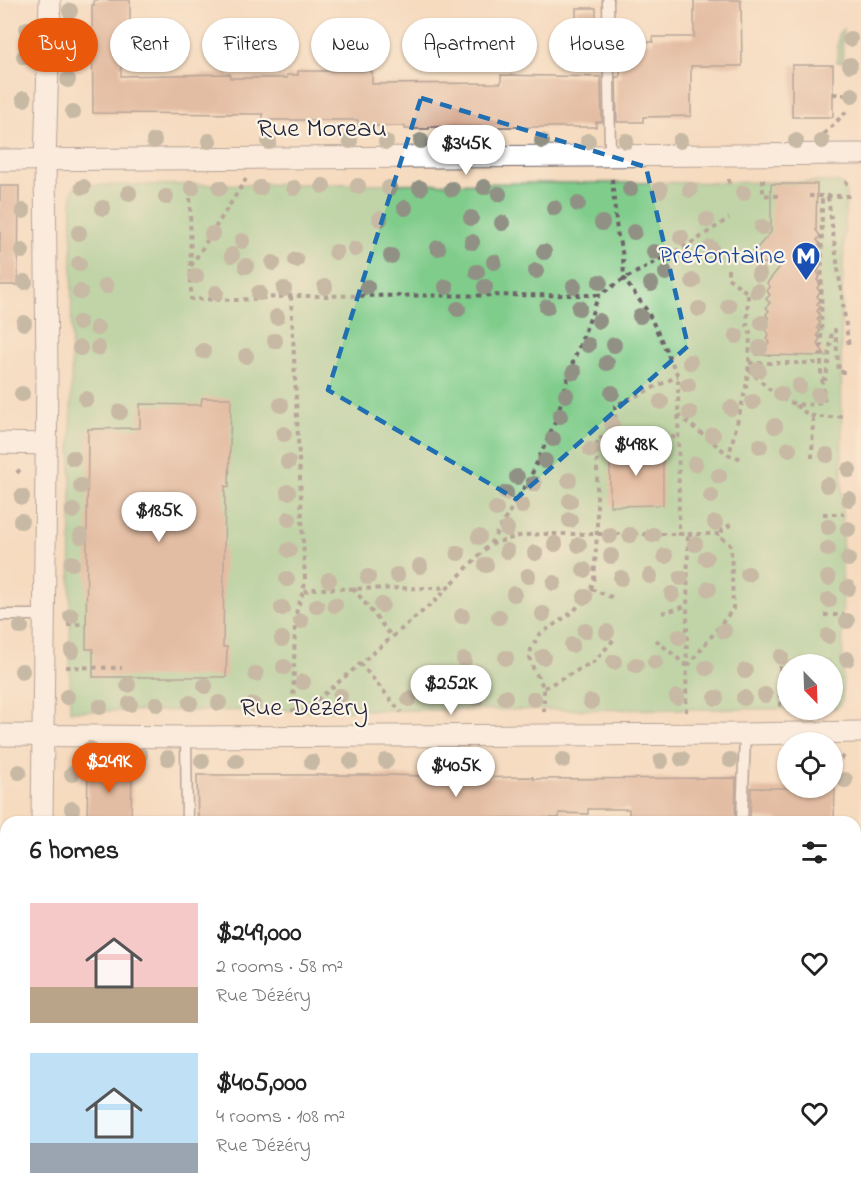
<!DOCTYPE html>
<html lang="en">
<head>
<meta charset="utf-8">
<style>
	:root { --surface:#fff; --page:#f2f2f2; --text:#222; --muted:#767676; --accent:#ea580c }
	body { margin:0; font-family:"Indie Flower",sans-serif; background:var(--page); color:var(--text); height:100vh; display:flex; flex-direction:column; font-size:22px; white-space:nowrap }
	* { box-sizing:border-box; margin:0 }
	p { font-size:20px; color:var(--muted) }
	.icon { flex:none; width:33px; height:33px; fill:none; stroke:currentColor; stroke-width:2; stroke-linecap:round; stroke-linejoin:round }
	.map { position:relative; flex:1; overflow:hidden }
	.drawer { position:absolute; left:0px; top:816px; width:861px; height:386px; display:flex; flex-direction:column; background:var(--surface); border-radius:18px 18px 0 0; box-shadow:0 2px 4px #0004 }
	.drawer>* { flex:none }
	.hud { position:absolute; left:18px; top:18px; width:825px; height:54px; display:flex; gap:12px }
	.needle { width:39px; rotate:157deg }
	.controls { position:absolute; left:777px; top:654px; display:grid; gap:12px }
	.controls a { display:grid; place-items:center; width:66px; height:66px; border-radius:50%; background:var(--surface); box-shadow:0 2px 4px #0004; font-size:30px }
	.price { position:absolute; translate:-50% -51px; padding:0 14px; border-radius:21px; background:#fff; color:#222; font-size:20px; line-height:39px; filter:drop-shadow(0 2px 3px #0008) }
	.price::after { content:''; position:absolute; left:50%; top:36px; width:18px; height:14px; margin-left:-9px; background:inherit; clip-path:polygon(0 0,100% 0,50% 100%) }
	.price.selected { background:var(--accent); color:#fff }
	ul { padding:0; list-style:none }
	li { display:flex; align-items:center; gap:18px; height:150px; padding:0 30px }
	li span { display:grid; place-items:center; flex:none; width:168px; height:120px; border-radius:0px; color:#555 }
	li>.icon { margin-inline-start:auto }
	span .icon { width:72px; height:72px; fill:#fffc; stroke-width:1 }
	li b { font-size:26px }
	h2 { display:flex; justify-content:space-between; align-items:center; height:72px; padding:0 30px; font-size:26px }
	.pill { padding:0 21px; border-radius:27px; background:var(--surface); box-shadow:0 2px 4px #0004; font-size:21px; line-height:54px }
	.pill.selected { background:var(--accent); color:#fff }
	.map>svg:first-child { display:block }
</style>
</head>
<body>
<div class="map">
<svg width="861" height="1201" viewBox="0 0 861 1201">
	<rect width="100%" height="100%" fill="#fcf5e5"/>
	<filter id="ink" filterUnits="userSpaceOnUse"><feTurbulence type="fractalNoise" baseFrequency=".0167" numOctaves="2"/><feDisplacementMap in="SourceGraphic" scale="12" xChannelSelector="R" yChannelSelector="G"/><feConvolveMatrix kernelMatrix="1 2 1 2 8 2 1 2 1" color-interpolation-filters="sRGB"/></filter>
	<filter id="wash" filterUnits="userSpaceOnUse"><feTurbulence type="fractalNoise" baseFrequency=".008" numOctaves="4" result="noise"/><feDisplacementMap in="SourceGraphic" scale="24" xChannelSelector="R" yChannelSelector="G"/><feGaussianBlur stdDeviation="1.35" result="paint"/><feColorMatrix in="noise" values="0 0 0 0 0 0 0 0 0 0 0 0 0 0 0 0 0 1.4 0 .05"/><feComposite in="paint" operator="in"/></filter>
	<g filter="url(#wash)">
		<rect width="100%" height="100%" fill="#f5dbbf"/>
		<!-- green -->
		<path fill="#7fcc8b" stroke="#507763" stroke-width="1.5" d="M837 182 842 185 846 193 841 320 843 700 839 707 833 709 832 664H788L787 709 70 711 72 193 76 185Z"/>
		<!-- forest -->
		<path fill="#67b077" stroke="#446959" stroke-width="1.5" d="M843 29V62H837L838 34Z"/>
		<g id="blocks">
			<!-- building -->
			<g fill="#cd9a81">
				<path d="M94 0H130V42H121V76L230 74V78H287V75H298V71H372V84L501 83V75L601 77 602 122H596V127H429V129H405V126H358V120H263V114L93 113 92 5H94Z"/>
				<path d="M694 0H741L742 66H691V116L643 117V122H617L616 77H620L621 42H653V37H694Z"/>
				<rect x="576" y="8" width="20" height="25"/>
				<rect x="792" y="65" width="41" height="52"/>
				<path d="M771 184H817L816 230 820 236 817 240 820 244 817 248 820 252 817 256 820 260 817 264 820 268 817 272 820 276 817 280 820 284 817 288 820 292 817 296 820 300 817 304 820 307 817 311 820 315 817 319 820 323 817 328 820 331 817 335 820 339 817 343 826 356 757 355 769 343 766 338 769 335 766 330 769 327 766 322 769 319 766 314 769 311 766 307 770 303 766 299 770 295 767 291 770 287 767 283 783 263H744L771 232Z"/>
				<path d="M0 186H19L18 285H0Z"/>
				<path d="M202 398H231L229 487 225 486 223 647H227L226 677H93V649H86L88 429 140 428V404L201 405Z"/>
				<path d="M610 448H663V505L610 506Z"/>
				<path d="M88 766 132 767 131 822H87Z"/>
				<path d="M197 775H388L421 776V778L533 777V779L736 778 735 822H629V809H588V814L559 813V818H467V822H198Z"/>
				<path d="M751 788H835L834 818H829L830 822H781L780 820 750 818Z"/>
			</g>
		</g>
	</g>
	<g filter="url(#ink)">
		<use href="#blocks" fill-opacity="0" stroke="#6c6369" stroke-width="1.5"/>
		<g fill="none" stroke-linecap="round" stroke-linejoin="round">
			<!-- service casing -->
			<g stroke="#6c6369" stroke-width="13">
				<g id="service">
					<path d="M608 0 610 156"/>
					<path d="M0 615H44"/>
					<path d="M186 737 187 822"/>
					<path d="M742 822 745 734"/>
					<path d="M0 856H6"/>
					<path d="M0 1129H6"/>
					<path d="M172 1201V1196"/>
				</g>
			</g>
			<!-- minor casing -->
			<g stroke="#6c6369" stroke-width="23">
				<g id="minor">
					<path d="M0 160 861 154"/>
					<path d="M0 443 45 444"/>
					<path d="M0 735 186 737 745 734 861 732"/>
					<path d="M42 822 47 376 45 160 50 0"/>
					<path d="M0 990H6"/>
					<path d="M855 990H861"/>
					<path d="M40 1201V1196"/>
				</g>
			</g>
			<!-- path -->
			<g stroke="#6c6369" stroke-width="4" stroke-dasharray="4.5 4.5" stroke-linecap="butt">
				<path d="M833 94 849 95"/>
				<path d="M824 134 849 109"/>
				<path d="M612 179 617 232 623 256 624 279 648 312 678 376 679 535"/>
				<path d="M729 179V186"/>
				<path d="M763 179V195L778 196"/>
				<path d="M190 180 191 299 237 300 291 296 599 295"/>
				<path d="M845 184 848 181"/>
				<path d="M809 196H850"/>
				<path d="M828 197 849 347"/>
				<path d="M191 266 246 179"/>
				<path d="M728 269V278L748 293 747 326 750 332 749 363 746 387 729 455"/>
				<path d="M291 296 305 580C304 594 297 605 295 619L293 712"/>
				<path d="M749 363H823"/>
				<path d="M748 369C774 393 786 412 825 402L821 372 822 197"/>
				<path d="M822 379H826L832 331 835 330 839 372H849"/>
				<path d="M796 405C812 421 825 417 845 416"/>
				<path d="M678 415 729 455 743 459"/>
				<path d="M616 437 615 406 678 376"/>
				<path d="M812 458 813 417"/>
				<path d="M17 473 21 468"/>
				<path d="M823 514H844"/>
				<path d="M491 544 523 535 546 534H722"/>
				<path d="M353 588 392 637"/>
				<path d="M591 589 614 598"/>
				<path d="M304 592 312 589 438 588 450 586"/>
				<path d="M662 613 687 606"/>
				<path d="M824 615H844"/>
				<path d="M67 625 86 624"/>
				<path d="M656 640 687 666"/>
				<path d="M360 663 401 712"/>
				<path d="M688 666 733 609 731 546 722 538V529L735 523"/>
				<path d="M780 666V711"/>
				<path d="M66 667 122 668"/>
				<path d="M544 688 595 661 615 638"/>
				<path d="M303 712 436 600 490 544 530 478 556 420 570 370 599 295 624 279 698 239 729 218"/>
				<path d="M544 712V688L533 668 530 658 531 649 539 635 574 611 591 589 594 579 597 534V438L677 437"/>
				<path d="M686 712 688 535"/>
				<path d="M841 759 846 754"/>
			</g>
			<!-- service -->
			<use href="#service" stroke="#fff" stroke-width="10"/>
			<!-- minor -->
			<use href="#minor" stroke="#fff" stroke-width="21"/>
		</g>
		<!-- trees -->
		<g fill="#909184">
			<circle cx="70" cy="11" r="8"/>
			<circle cx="27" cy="29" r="8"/>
			<circle cx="850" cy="39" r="8"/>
			<circle cx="72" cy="45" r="8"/>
			<circle cx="24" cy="57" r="8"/>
			<circle cx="850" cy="65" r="8"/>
			<circle cx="68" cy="80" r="8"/>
			<circle cx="852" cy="95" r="8"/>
			<circle cx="24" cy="99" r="8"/>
			<circle cx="73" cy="112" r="8"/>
			<circle cx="154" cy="141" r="8"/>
			<circle cx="209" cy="141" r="8"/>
			<circle cx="350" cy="141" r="8"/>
			<circle cx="421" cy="141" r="8"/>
			<circle cx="456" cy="141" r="8"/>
			<circle cx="542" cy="141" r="8"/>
			<circle cx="588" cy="141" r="8"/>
			<circle cx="626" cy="141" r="8"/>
			<circle cx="680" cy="141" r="8"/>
			<circle cx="796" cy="141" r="8"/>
			<circle cx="822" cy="141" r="8"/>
			<circle cx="269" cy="142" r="8"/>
			<circle cx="386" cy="142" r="8"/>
			<circle cx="496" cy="142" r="8"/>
			<circle cx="323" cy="186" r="8"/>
			<circle cx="358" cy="186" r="8"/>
			<circle cx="83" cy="187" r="8"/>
			<circle cx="484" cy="187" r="8"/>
			<circle cx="192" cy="188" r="8"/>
			<circle cx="220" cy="188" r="8"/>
			<circle cx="260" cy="188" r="8"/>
			<circle cx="294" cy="188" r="8"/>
			<circle cx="389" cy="188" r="8"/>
			<circle cx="420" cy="188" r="8"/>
			<circle cx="452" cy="189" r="8"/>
			<circle cx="630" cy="189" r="8"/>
			<circle cx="660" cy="190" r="8"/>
			<circle cx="690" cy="190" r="8"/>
			<circle cx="129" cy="193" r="8"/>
			<circle cx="743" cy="193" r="8"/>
			<circle cx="499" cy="194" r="8"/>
			<circle cx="166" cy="197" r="8"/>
			<circle cx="578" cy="204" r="8"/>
			<circle cx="103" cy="208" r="8"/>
			<circle cx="405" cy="208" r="8"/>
			<circle cx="554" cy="208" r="8"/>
			<circle cx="23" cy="211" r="8"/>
			<circle cx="471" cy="218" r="8"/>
			<circle cx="380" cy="219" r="8"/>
			<circle cx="707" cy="220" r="8"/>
			<circle cx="502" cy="223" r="8"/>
			<circle cx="602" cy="223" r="8"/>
			<circle cx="762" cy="227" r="8"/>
			<circle cx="634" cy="232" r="8"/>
			<circle cx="79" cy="233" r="8"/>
			<circle cx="212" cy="234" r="8"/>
			<circle cx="681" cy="237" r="8"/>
			<circle cx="242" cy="241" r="8"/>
			<circle cx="472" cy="242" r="8"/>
			<circle cx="438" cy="248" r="8"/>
			<circle cx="711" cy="248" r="8"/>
			<circle cx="355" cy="249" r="8"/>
			<circle cx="22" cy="251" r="8"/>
			<circle cx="336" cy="252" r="8"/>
			<circle cx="544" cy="252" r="8"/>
			<circle cx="654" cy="252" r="8"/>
			<circle cx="232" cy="255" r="8"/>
			<circle cx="391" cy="256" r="8"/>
			<circle cx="296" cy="260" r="8"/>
			<circle cx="494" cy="262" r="8"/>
			<circle cx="273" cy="263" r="8"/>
			<circle cx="79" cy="264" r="8"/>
			<circle cx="246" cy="266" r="8"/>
			<circle cx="536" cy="271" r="8"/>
			<circle cx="477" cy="272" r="8"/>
			<circle cx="666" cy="273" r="8"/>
			<circle cx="759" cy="274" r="8"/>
			<circle cx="196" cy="276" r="8"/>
			<circle cx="693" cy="281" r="8"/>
			<circle cx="25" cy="282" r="8"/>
			<circle cx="600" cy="282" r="8"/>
			<circle cx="651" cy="284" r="8"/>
			<circle cx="106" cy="286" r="8"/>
			<circle cx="574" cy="286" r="8"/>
			<circle cx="325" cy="287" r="8"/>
			<circle cx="367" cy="287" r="8"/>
			<circle cx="446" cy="287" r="8"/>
			<circle cx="485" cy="287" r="8"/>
			<circle cx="284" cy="289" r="8"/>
			<circle cx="757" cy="291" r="8"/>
			<circle cx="80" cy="292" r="8"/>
			<circle cx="216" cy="293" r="8"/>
			<circle cx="259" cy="293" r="8"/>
			<circle cx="729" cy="306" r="8"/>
			<circle cx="547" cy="307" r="8"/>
			<circle cx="579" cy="308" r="8"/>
			<circle cx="458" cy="309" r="8"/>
			<circle cx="699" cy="309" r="8"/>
			<circle cx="640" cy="316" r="8"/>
			<circle cx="277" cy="317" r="8"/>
			<circle cx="599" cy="321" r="8"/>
			<circle cx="24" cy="323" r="8"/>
			<circle cx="79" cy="323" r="8"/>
			<circle cx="762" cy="323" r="8"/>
			<circle cx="97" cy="328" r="8"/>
			<circle cx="736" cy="336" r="8"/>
			<circle cx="275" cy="341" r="8"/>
			<circle cx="588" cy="345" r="8"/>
			<circle cx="614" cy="345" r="8"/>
			<circle cx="80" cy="348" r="8"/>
			<circle cx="98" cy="348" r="8"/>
			<circle cx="760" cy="348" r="8"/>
			<circle cx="203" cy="351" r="8"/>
			<circle cx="246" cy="356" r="8"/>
			<circle cx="690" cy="362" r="8"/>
			<circle cx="607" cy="363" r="8"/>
			<circle cx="758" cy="370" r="8"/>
			<circle cx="574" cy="372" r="8"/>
			<circle cx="688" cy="385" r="8"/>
			<circle cx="799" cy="386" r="8"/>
			<circle cx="612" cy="393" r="8"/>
			<circle cx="22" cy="394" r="8"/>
			<circle cx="781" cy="394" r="8"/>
			<circle cx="566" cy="395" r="8"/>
			<circle cx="818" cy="395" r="8"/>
			<circle cx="86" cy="399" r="8"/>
			<circle cx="661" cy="402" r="8"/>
			<circle cx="753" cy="402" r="8"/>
			<circle cx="281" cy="405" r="8"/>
			<circle cx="731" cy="408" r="8"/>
			<circle cx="120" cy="412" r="8"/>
			<circle cx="690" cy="413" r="8"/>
			<circle cx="560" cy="416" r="8"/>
			<circle cx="612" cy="424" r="8"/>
			<circle cx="775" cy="426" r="8"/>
			<circle cx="284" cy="434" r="8"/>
			<circle cx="713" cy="435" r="8"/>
			<circle cx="553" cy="439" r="8"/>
			<circle cx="760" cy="446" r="8"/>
			<circle cx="789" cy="449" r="8"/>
			<circle cx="591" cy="450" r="8"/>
			<circle cx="827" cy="455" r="8"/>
			<circle cx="73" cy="458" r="8"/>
			<circle cx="545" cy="461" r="8"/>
			<circle cx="288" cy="462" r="8"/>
			<circle cx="695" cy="464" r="8"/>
			<circle cx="849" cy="470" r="8"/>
			<circle cx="719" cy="476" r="8"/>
			<circle cx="517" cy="477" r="8"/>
			<circle cx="569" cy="480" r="8"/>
			<circle cx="534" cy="484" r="8"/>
			<circle cx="827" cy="485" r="8"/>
			<circle cx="81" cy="486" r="8"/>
			<circle cx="288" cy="492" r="8"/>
			<circle cx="506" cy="493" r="8"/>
			<circle cx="711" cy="496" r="8"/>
			<circle cx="22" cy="497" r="8"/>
			<circle cx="849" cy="499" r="8"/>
			<circle cx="570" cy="501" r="8"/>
			<circle cx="522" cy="506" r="8"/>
			<circle cx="496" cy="509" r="8"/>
			<circle cx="73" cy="511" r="8"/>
			<circle cx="289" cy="519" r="8"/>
			<circle cx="570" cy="520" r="8"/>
			<circle cx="21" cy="521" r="8"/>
			<circle cx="715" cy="523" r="8"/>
			<circle cx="828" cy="527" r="8"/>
			<circle cx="507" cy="529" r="8"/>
			<circle cx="848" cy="529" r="8"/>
			<circle cx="630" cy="535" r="8"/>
			<circle cx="653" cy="535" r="8"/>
			<circle cx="81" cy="536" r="8"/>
			<circle cx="610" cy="536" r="8"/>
			<circle cx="479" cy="537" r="8"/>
			<circle cx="555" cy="544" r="8"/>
			<circle cx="695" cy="544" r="8"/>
			<circle cx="579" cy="545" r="8"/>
			<circle cx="828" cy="549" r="8"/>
			<circle cx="289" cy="550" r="8"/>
			<circle cx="507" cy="551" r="8"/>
			<circle cx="458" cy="553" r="8"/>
			<circle cx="535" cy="553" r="8"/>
			<circle cx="611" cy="556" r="8"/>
			<circle cx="665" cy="556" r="8"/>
			<circle cx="706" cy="558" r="8"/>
			<circle cx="848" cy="559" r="8"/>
			<circle cx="72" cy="563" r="8"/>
			<circle cx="486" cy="565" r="8"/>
			<circle cx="420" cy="566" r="8"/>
			<circle cx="584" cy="570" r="8"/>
			<circle cx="748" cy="574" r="8"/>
			<circle cx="397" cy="575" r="8"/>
			<circle cx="528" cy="576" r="8"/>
			<circle cx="650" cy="576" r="8"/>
			<circle cx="368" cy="577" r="8"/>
			<circle cx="621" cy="578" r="8"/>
			<circle cx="681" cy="578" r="8"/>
			<circle cx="828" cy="578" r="8"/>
			<circle cx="287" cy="579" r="8"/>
			<circle cx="329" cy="580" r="8"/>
			<circle cx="554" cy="583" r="8"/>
			<circle cx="848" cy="588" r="8"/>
			<circle cx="709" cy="589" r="8"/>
			<circle cx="514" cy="594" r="8"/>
			<circle cx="672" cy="594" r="8"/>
			<circle cx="585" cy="597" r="8"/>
			<circle cx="829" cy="600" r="8"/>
			<circle cx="335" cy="605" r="8"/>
			<circle cx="382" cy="605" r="8"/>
			<circle cx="317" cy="606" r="8"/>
			<circle cx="282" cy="608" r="8"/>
			<circle cx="543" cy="614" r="8"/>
			<circle cx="71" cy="616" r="8"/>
			<circle cx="462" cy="616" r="8"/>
			<circle cx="499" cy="617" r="8"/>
			<circle cx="301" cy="621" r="8"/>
			<circle cx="847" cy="621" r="8"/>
			<circle cx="21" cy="627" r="8"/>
			<circle cx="585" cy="631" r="8"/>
			<circle cx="724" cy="631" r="8"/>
			<circle cx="607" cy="632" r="8"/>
			<circle cx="828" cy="636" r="8"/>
			<circle cx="679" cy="637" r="8"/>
			<circle cx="282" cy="639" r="8"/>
			<circle cx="572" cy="645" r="8"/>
			<circle cx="72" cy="651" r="8"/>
			<circle cx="543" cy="657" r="8"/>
			<circle cx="781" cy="657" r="8"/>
			<circle cx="506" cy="658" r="8"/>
			<circle cx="847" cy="659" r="8"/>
			<circle cx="464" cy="660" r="8"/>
			<circle cx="614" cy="662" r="8"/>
			<circle cx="655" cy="662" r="8"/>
			<circle cx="636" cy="665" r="8"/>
			<circle cx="284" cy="667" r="8"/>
			<circle cx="706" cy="668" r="8"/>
			<circle cx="22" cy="671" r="8"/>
			<circle cx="745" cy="671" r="8"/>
			<circle cx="256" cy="674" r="8"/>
			<circle cx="303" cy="682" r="8"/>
			<circle cx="128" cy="685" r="8"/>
			<circle cx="205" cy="686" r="8"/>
			<circle cx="765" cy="695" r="8"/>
			<circle cx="340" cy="696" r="8"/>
			<circle cx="67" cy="697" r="8"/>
			<circle cx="505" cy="697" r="8"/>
			<circle cx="677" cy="697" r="8"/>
			<circle cx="476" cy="698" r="8"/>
			<circle cx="716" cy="698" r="8"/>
			<circle cx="744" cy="698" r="8"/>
			<circle cx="409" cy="699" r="8"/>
			<circle cx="534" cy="699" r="8"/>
			<circle cx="591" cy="702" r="8"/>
			<circle cx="190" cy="703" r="8"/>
			<circle cx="219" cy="703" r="8"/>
			<circle cx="130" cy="704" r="8"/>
			<circle cx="157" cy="704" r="8"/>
			<circle cx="253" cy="705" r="8"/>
			<circle cx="100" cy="707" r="8"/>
			<circle cx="90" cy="749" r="8"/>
			<circle cx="110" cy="755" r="8"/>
			<circle cx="140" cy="755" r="8"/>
			<circle cx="168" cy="758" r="8"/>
			<circle cx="682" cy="759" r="8"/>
			<circle cx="427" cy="760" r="8"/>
			<circle cx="563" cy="760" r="8"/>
			<circle cx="730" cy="760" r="8"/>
			<circle cx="202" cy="761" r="8"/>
			<circle cx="236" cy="761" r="8"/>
			<circle cx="351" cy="761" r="8"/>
			<circle cx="386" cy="761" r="8"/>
			<circle cx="478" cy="761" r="8"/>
			<circle cx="661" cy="761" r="8"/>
			<circle cx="312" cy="762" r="8"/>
			<circle cx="19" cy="772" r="8"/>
			<circle cx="72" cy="774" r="8"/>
			<circle cx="845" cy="780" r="8"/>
			<circle cx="72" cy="809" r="8"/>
		</g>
	</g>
	<!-- marked area -->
	<path d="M0 0H861V1201H0ZM421 98 646 167 688 346 516 499 328 390Z" fill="#f5dbbf" fill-opacity=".55" fill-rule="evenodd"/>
	<path fill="none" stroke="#1f6fb2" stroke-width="4.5" stroke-dasharray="12 8" stroke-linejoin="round" d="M421 98 646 167 688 346 516 499 328 390Z"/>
	<!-- icons -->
	<defs>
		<g id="metro-pin" transform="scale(1.5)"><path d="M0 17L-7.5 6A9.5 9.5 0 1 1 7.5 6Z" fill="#1a4fb4" stroke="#fcf5e5"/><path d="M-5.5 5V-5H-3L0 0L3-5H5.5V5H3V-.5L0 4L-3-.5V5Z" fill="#fff"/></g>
	</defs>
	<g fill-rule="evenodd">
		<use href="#metro-pin" x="806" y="256"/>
	</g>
	<g text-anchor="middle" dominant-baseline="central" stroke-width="4.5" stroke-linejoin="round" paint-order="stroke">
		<!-- street labels -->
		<g font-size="27" fill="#22223b" stroke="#fcf5e5">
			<text x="322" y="129">Rue Moreau</text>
			<text x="304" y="708">Rue Dézéry</text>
		</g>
		<!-- transit labels -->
		<g font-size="27" fill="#164399" stroke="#fcf5e5" text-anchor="end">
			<text x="785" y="256">Préfontaine</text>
		</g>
	</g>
</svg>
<div class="controls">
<a><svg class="needle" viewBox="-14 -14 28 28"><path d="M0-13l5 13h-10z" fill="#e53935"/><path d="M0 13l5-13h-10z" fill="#767676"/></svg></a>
<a><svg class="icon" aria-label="locate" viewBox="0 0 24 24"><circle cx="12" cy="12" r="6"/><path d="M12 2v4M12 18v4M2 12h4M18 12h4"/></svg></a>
</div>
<b class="price" style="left:466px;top:176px">$345K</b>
<b class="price" style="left:636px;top:477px">$498K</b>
<b class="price" style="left:159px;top:543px">$185K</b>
<b class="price" style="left:451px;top:716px">$252K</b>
<b class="price selected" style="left:109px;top:794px">$249K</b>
<b class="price" style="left:456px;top:798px">$405K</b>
<div class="hud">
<a class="pill selected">Buy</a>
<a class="pill">Rent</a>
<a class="pill">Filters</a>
<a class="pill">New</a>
<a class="pill">Apartment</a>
<a class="pill">House</a>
</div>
<section class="drawer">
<h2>6 homes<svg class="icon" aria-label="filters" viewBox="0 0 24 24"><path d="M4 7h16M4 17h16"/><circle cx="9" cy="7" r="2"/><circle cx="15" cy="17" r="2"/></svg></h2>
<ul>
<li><span style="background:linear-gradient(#f6c9c9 70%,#b9a48a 0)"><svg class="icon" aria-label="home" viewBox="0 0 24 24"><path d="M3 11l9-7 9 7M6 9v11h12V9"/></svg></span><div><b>$249,000</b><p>2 rooms · 58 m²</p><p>Rue Dézéry</p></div><svg class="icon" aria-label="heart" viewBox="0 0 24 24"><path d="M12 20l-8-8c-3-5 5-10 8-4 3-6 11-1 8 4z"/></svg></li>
<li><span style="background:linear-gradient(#bfe0f5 75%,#9aa5b1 0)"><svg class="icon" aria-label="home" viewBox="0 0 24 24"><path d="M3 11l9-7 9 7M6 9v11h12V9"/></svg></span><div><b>$405,000</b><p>4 rooms · 108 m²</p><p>Rue Dézéry</p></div><svg class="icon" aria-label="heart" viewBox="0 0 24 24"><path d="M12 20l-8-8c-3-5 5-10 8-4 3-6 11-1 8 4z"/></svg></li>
</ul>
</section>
</div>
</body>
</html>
